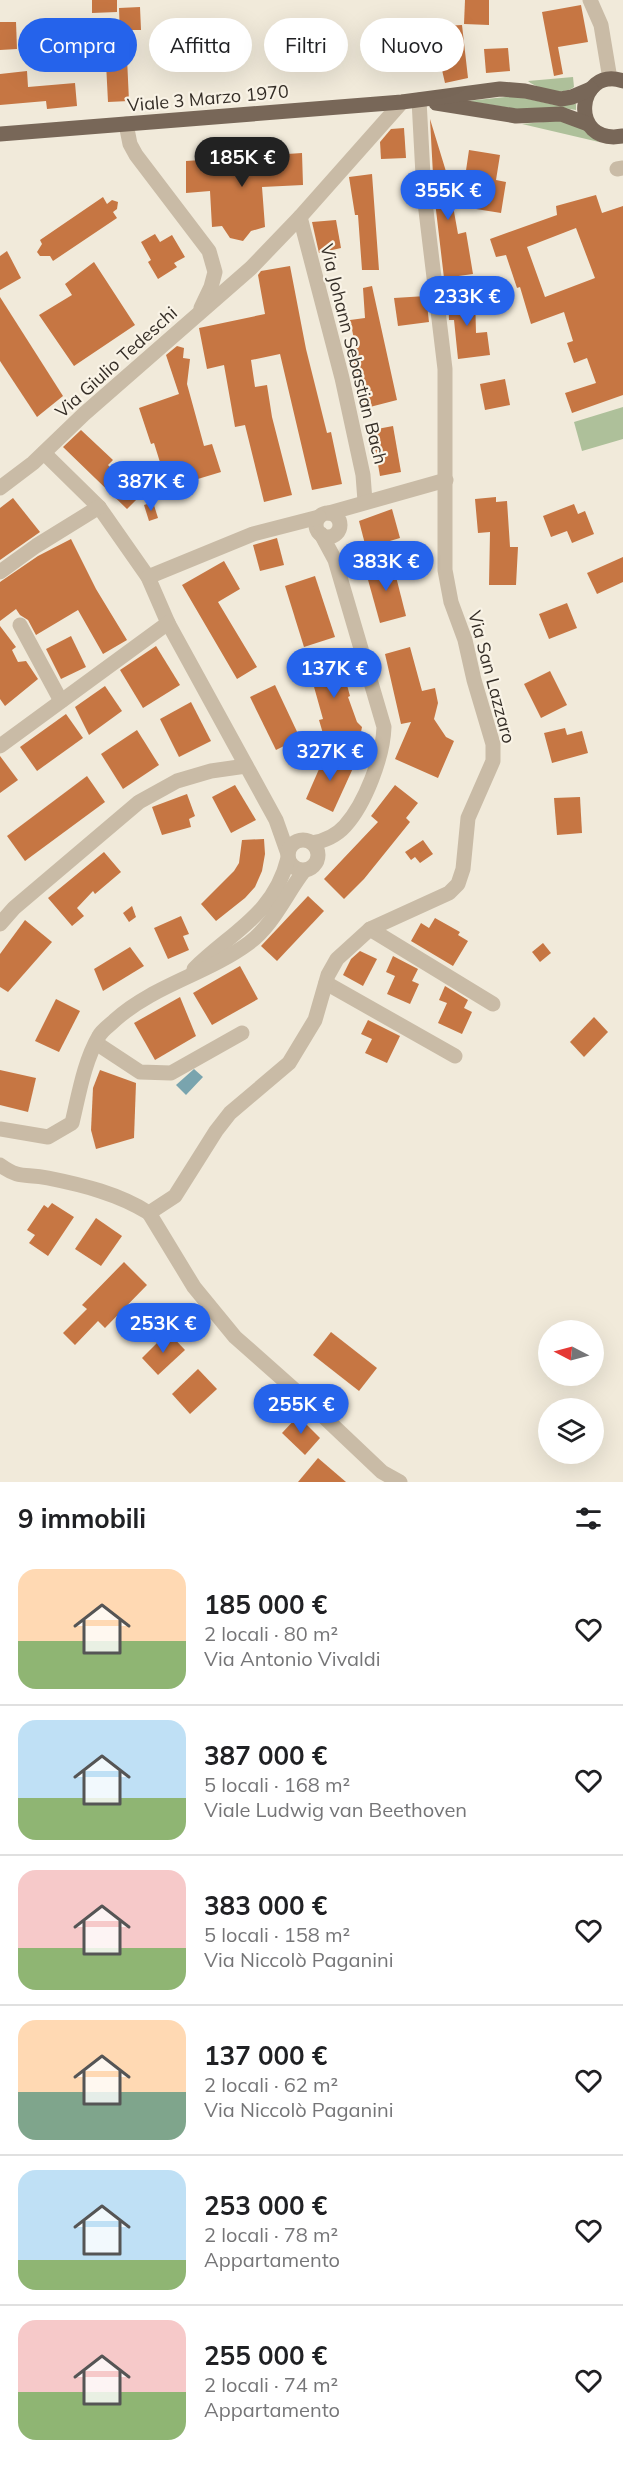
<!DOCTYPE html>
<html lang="it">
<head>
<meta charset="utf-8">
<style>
	:root { --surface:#fff; --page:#f6f6f6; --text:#202124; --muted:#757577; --line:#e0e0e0; --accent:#2563eb }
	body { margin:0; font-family:Mulish,sans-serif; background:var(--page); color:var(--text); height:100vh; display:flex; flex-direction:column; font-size:22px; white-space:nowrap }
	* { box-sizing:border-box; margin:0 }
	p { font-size:20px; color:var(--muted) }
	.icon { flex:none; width:33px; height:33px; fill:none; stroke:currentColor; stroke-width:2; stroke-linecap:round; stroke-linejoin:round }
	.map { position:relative; height:1482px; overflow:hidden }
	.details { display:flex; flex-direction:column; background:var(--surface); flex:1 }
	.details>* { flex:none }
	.hud { position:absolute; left:18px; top:18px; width:588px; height:54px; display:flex; gap:12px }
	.needle { width:39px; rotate:276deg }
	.controls { position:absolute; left:538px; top:1320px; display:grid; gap:12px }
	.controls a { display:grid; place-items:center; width:66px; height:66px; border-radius:50%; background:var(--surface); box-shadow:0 6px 24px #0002; font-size:30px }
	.price { position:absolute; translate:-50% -51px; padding:0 14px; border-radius:21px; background:var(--accent); color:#fff; font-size:20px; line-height:39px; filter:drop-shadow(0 2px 3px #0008) }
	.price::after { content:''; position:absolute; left:50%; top:36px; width:18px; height:14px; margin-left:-9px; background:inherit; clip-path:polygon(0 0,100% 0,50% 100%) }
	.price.current { background:#222; color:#fff }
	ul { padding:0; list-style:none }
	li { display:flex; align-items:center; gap:18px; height:150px; padding:0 18px }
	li+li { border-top:2px solid var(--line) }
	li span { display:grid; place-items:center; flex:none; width:168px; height:120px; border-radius:18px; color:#555 }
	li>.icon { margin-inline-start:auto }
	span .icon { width:72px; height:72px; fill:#fffc; stroke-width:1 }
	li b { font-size:26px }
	h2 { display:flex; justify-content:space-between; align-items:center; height:72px; padding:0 18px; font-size:26px }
	.chip { padding:0 21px; border-radius:27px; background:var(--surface); box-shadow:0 6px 24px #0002; font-size:21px; line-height:54px }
	.chip.current { background:var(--accent); color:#fff }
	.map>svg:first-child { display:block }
</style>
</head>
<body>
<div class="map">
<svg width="623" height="1482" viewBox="0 0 623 1482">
	<rect width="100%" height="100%" fill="#f1eada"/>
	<!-- green -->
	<g fill="#aec09a">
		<path d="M573 77 574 87C563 96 537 89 528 81Z"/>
		<path d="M516 96 555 105 576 104V110L564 108 523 110 467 101Z"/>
		<path d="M565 120 584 130 599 142 522 124Z"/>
		<path d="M623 407V439L582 451 574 422Z"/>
	</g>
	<!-- water -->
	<path fill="#79a4ae" d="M194 1069 203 1077 186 1095 176 1085Z"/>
	<!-- building -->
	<g fill="#c67643" fill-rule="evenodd">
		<path d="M92 0H117V12L92 13Z"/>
		<path d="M465 0H489V25L464 24Z"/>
		<path d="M581 5 588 42 558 47 563 74 554 76 542 12Z"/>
		<path d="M140 7 141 30H130V37H120L119 8Z"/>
		<path d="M0 22H16L17 49 0 50Z"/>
		<path d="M462 25 468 78 445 83 439 57 427 58 425 27Z"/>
		<path d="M220 36 221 46 215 47 216 60 199 62 198 59 159 63 157 43Z"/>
		<path d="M109 48 111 59 127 58 129 101 108 102 106 63 88 66 85 52Z"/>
		<path d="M508 48 510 71 486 73 484 49Z"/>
		<path d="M27 71 28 87 75 83 77 106 47 109 46 101 0 105V74Z"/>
		<path d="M430 119 448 178 458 234 466 232 473 274 444 278 434 193Z"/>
		<path d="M404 128 406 158 381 159 380 142 391 129Z"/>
		<path d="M469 150 500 155 496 180 506 182 501 213 476 209 480 186 464 184Z"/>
		<path d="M302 153 303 185 262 187 265 227 251 231 243 241 230 238 222 226 212 227 210 191 186 193V161Z"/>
		<path d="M372 174 379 270H362L358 215H355L349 177Z"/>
		<path d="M596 195 602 213 623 206V395L572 413 565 393 596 383 587 358 574 363 567 343 573 341 564 312 531 324 520 287 517 288 506 255 496 257 490 239 557 215 556 206ZM576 228 595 278 545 297 527 247Z"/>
		<path d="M103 197 107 204 112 200 118 202 117 209 113 212 117 218 53 261 50 256H40L37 252 42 244 40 240Z"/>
		<path d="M336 220 341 248 319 253 312 222Z"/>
		<path d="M155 234 160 242 172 235 185 257 174 263 177 267 158 279 148 262 151 260 141 242Z"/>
		<path d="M7 251 21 278 0 290V256Z"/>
		<path d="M94 262 135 325 74 366 39 315 72 295 65 284Z"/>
		<path d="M290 266 306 349 327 433 331 432 342 484 312 490 280 354 251 360 255 387 267 385 272 417 292 495 264 502 245 425 235 427 224 365 207 369 199 328 265 314 258 275 261 271Z"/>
		<path d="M372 286 397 400 366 408 353 359 358 358 350 320 365 318 363 288Z"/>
		<path d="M475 294 476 333 487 332 490 355 458 359 454 320H449L448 295Z"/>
		<path d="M426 296 429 322 398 326 394 298Z"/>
		<path d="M0 297 63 396 37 417 0 361Z"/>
		<path d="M177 346 184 348 183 358 190 359 187 384 204 446 212 444 221 472 168 488 154 443 151 444 139 408 179 394 166 355Z"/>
		<path d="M505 379 510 405 485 410 480 384Z"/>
		<path d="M393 426 401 472 380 476 372 430Z"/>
		<path d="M81 430 113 460 108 465 138 498 127 509 63 447Z"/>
		<path d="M496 497V502L507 501 510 547H518L516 585H489L490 532 478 533 475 499Z"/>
		<path d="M13 498 40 532 0 560V508Z"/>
		<path d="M153 502 158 518 149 521 144 505Z"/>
		<path d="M574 504 578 514 585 511 594 534 572 543 567 531 551 537 543 516Z"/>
		<path d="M392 509 400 538 366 548 359 521Z"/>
		<path d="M277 538 284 565 260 571 253 545Z"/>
		<path d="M71 539 96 589 127 640 103 654 78 610 36 635 28 620 20 615 16 609 0 621V582L38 556Z"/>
		<path d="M623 557V582L597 594 587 573Z"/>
		<path d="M224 561 240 589 218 602 257 667 237 679 182 585Z"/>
		<path d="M392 561 406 616 380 623 365 569Z"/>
		<path d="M315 576 335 637 304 647 285 586Z"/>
		<path d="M567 603 577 628 549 639 539 614Z"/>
		<path d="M0 626 16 647 12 650 18 662 26 661 38 679 5 706 0 699Z"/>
		<path d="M71 636 86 667 61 679 46 649Z"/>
		<path d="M156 646 180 685 143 708 120 670Z"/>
		<path d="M410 647 422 691 435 688 438 703 434 719 446 737 454 741 438 778 395 759 411 722 401 724 385 654Z"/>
		<path d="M339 656 350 696 348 697 357 722 362 727 360 737 355 739 346 735 340 737 338 732 324 737 319 720 323 719 309 669V664Z"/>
		<path d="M550 671 567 705 541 718 524 684Z"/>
		<path d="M275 685 300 738 276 750 250 697Z"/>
		<path d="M105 686 122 711 89 735 75 707Z"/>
		<path d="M191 702 211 741 179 757 160 719Z"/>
		<path d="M66 714 83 738 37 771 20 747Z"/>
		<path d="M565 728 567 735 582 731 588 753 552 763 544 733Z"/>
		<path d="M137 730 159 765 123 789 101 754Z"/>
		<path d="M326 753 354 766 333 812 306 799Z"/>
		<path d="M0 756 18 780 0 793Z"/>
		<path d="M87 776 105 802 25 861 7 836Z"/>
		<path d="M235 785 256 820 231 833 212 797Z"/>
		<path d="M395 785 418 803 406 818 410 822 364 879 344 899 324 879 378 822 371 816Z"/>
		<path d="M187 794 195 816 189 819 191 827 162 835 152 807Z"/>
		<path d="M580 797 582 833 557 835 554 798Z"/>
		<path d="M264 839 265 854 262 871 255 887 245 898 216 921 201 904 234 871 239 863 242 840Z"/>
		<path d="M423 840 433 854 420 863 415 857 411 860 405 852Z"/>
		<path d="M104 852 121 872 95 894 93 891 77 908 84 916 72 926 48 898Z"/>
		<path d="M308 896 324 911 277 961 261 946Z"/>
		<path d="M132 906 136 917 129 922 123 913Z"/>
		<path d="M181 916 189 934 183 936 189 950 168 959 154 928Z"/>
		<path d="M435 918 460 932 458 935 468 941 453 966 411 941 421 923 429 928Z"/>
		<path d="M25 920 52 942 8 992 0 987V954Z"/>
		<path d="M543 943 551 953 540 962 532 952Z"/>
		<path d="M130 947 144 966 103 991 94 969Z"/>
		<path d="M360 951 377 959 363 986 343 975 351 959Z"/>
		<path d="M393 956 418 969 412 981 419 984 410 1004 387 994 395 976 386 972Z"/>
		<path d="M240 966 258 999 212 1025 193 993Z"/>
		<path d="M445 986 468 1000 464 1008 472 1012 462 1034 438 1023 447 1003 439 1000Z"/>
		<path d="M180 997 196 1036 155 1060 134 1023Z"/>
		<path d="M56 999 80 1011 59 1052 35 1041Z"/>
		<path d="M594 1017 608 1032 584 1057 570 1042Z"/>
		<path d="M368 1020 400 1036 387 1063 365 1053 372 1039 361 1034Z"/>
		<path d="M0 1070 36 1078 28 1112 0 1105Z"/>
		<path d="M100 1070 136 1083 134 1138 96 1149 91 1130 93 1088Z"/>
		<path d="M52 1203 74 1217 48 1256 29 1243 35 1235 27 1230 44 1205 48 1208Z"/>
		<path d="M96 1218 122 1236 101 1266 75 1249Z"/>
		<path d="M124 1262 147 1285 105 1328 98 1321 75 1345 63 1333 87 1309 82 1305Z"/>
		<path d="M168 1332 185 1350 158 1375 142 1358Z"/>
		<path d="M331 1332 377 1368 359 1391 313 1355Z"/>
		<path d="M198 1369 217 1389 190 1414 172 1394Z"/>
		<path d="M298 1416 320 1438 305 1455 282 1433Z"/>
		<path d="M318 1458 346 1482H298Z"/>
	</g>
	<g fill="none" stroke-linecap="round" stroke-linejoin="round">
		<!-- minor -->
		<g stroke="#c9bba6" stroke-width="15">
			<path d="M590 0 601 25 610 79"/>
			<path d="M126 124 130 144 136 155 209 251 215 272 211 287 201 308"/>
			<path d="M617 169 623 168"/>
			<path d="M300 217 342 378 363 475 365 501"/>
			<path d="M44 453 99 507 148 577 168 623 276 820 288 854"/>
			<path d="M0 488 33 463 84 414 251 268 300 217 402 102"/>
			<path d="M329 513 446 480"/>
			<circle cx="328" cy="525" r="12"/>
			<path d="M0 572 36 546 99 507"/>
			<path d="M148 577 253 534 319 517"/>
			<path d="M20 625 61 701"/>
			<path d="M0 746 168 623"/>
			<circle cx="303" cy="855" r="15"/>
			<path d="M312 843C324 841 336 836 345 826 365 804 383 757 384 727L335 560 321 534"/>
			<path d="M0 924 14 908 139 802 177 781 211 771 246 766"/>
			<path d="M370 929 493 1004"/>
			<path d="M194 969C231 932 274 915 288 858"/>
			<path d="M326 983 455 1056"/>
			<path d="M96 1043 140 1072 171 1073 242 1033"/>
			<path d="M0 1129 48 1137 72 1123C79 1094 84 1062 99 1036 102 1030 110 1025 115 1020 154 985 207 974 249 943 274 924 286 894 304 871"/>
			<path d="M0 1165C21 1180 25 1173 48 1178 83 1185 119 1194 149 1213L175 1196 216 1131 230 1113 289 1063 315 1020 328 975 337 959 370 929 449 893 458 884 463 869 468 818 493 761V744L474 680 465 640 451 602 445 570V369L424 194 419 100"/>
			<path d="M149 1213 194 1287 235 1337 305 1399 382 1472 400 1482"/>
		</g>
		<!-- major -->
		<g stroke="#786758" stroke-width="15">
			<path d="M623 81C577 65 567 146 623 136"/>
			<path d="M436 103 516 116 561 114 588 124"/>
			<path d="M0 134 402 102 500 89 525 91 561 99 572 97 591 89"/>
		</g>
	</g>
	<g text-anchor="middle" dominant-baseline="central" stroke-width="4.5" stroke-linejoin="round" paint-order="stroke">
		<!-- street labels -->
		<g font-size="18" fill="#352e27" stroke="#f9f3e6">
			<text transform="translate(208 98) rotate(-5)">Viale 3 Marzo 1970</text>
			<text transform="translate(354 354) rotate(76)">Via Johann Sebastian Bach</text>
			<text transform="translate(116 362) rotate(-42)">Via Giulio Tedeschi</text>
			<text transform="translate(492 677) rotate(75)">Via San Lazzaro</text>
		</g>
	</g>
</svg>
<div class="controls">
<a><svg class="needle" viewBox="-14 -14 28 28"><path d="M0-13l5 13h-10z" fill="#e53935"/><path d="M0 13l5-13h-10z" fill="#757577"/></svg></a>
<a><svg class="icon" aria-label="layers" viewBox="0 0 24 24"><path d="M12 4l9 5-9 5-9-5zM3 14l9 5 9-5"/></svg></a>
</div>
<b class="price current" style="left:242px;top:188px">185K €</b>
<b class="price" style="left:448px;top:221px">355K €</b>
<b class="price" style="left:467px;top:327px">233K €</b>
<b class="price" style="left:151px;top:512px">387K €</b>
<b class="price" style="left:386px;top:592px">383K €</b>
<b class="price" style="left:334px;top:699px">137K €</b>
<b class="price" style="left:330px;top:782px">327K €</b>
<b class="price" style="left:163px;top:1354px">253K €</b>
<b class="price" style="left:301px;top:1435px">255K €</b>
<div class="hud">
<a class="chip current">Compra</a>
<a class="chip">Affitta</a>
<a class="chip">Filtri</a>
<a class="chip">Nuovo</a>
</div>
</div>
<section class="details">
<h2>9 immobili<svg class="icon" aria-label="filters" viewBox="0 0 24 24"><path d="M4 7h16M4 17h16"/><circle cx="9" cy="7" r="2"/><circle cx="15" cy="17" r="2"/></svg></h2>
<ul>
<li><span style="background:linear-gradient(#ffd9b3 60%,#8fb573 0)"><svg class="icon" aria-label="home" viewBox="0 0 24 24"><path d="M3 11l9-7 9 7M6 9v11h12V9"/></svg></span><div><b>185 000 €</b><p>2 locali · 80 m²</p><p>Via Antonio Vivaldi</p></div><svg class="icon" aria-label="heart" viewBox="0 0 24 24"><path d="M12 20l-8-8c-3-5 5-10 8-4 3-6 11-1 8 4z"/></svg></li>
<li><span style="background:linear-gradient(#bfe0f5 65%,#8fb573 0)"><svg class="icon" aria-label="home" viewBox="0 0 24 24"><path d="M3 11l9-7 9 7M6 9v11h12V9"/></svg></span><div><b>387 000 €</b><p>5 locali · 168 m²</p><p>Viale Ludwig van Beethoven</p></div><svg class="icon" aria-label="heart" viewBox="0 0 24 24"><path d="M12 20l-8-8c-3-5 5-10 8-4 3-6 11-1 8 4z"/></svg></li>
<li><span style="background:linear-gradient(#f6c9c9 65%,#8fb573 0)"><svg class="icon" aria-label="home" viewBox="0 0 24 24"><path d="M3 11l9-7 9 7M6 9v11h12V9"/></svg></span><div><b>383 000 €</b><p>5 locali · 158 m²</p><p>Via Niccolò Paganini</p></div><svg class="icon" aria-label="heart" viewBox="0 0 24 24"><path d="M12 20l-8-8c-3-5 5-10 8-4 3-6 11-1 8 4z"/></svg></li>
<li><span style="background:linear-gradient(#ffd9b3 60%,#7fa58c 0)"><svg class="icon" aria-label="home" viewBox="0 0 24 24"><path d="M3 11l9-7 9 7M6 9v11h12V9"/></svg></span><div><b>137 000 €</b><p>2 locali · 62 m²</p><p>Via Niccolò Paganini</p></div><svg class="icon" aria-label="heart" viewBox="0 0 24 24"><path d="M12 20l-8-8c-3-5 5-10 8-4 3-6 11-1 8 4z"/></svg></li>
<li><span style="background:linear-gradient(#bfe0f5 75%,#8fb573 0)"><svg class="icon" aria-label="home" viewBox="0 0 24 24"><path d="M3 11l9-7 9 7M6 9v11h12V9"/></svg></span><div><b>253 000 €</b><p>2 locali · 78 m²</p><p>Appartamento</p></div><svg class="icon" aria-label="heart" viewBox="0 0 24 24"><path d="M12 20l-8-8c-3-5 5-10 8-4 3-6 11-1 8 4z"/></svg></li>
<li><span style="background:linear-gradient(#f6c9c9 60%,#8fb573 0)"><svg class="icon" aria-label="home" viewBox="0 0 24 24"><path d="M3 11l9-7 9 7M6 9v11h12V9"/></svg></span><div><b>255 000 €</b><p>2 locali · 74 m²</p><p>Appartamento</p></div><svg class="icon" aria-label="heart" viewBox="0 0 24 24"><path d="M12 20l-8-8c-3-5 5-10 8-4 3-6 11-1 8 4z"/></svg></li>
</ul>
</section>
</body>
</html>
